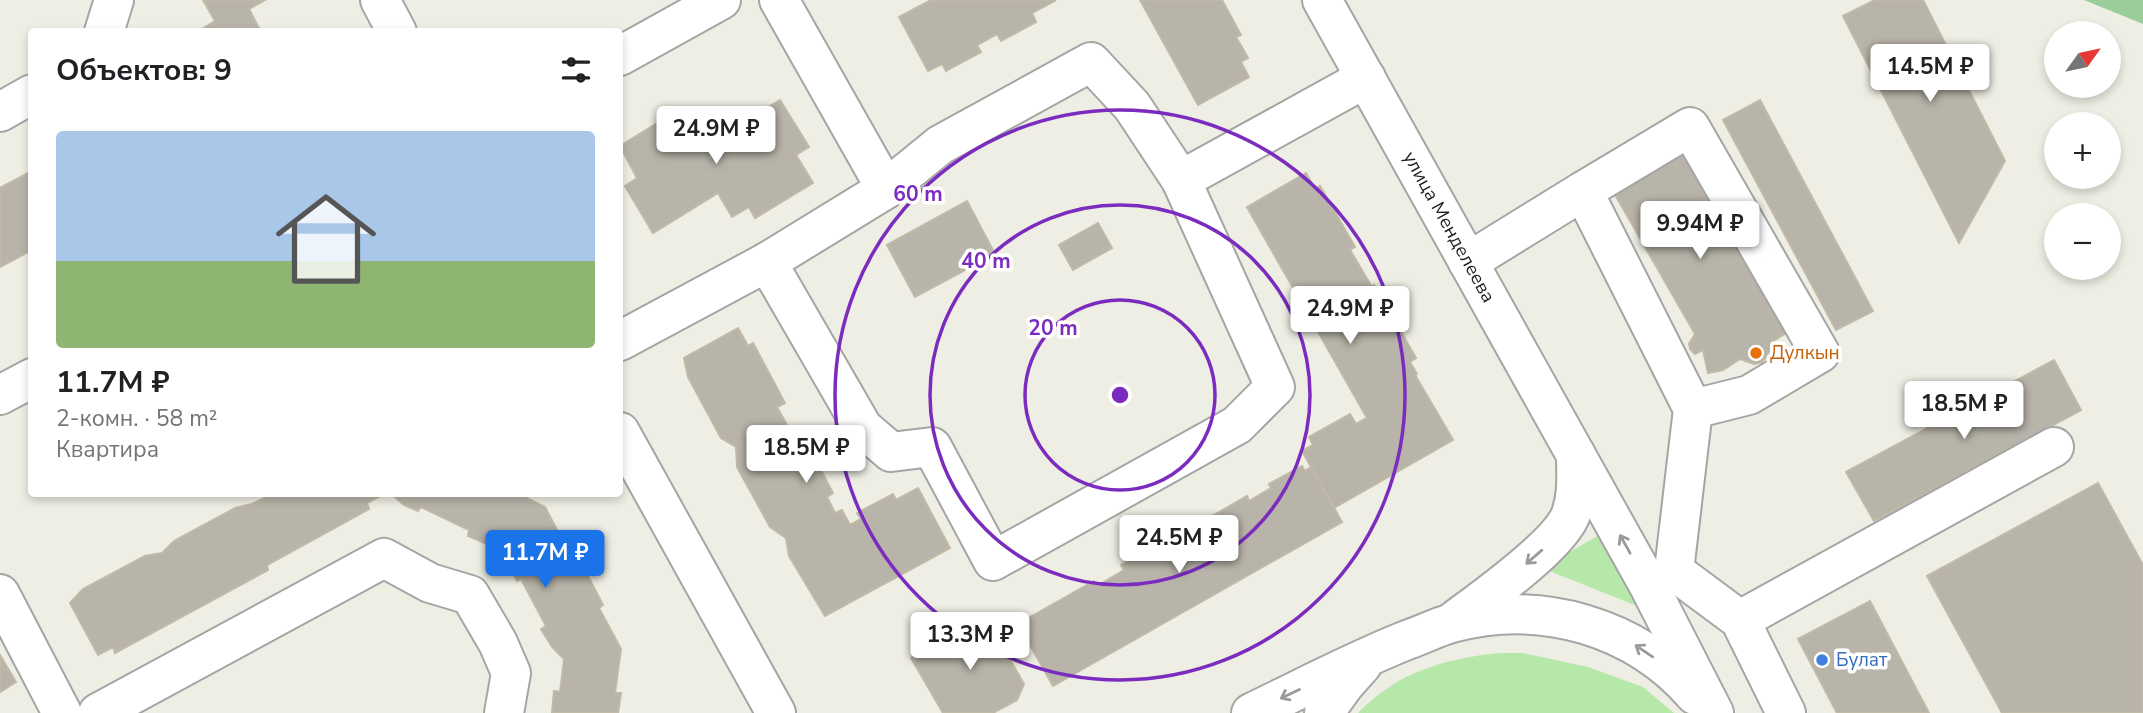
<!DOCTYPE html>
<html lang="ru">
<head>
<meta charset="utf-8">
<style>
	:root { --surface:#fff; --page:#f2f2f2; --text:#202124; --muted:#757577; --accent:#1a73e8 }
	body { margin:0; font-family:"Nunito Sans",sans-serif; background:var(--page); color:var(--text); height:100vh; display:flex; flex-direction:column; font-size:26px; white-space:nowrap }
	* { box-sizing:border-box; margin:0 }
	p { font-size:23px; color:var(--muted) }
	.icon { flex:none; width:38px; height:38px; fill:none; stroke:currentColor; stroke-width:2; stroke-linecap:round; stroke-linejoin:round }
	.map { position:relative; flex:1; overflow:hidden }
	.sheet { position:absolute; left:28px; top:28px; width:595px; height:469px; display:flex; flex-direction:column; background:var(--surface); border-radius:7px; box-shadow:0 4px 10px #0003 }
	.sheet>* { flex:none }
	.needle { width:46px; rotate:57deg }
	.buttons { position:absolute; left:2044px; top:21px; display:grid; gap:14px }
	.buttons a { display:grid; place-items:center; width:77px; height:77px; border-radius:50%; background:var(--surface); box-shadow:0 4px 10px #0003; font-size:35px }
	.price { position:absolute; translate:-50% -60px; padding:0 16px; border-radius:7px; background:#fff; color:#222; font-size:23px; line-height:46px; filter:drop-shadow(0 2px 4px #0008) }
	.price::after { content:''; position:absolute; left:50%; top:42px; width:21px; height:16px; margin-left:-10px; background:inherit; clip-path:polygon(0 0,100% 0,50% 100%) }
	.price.current { background:var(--accent); color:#fff }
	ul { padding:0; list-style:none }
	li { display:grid; align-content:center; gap:14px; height:371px; padding:0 28px }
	li span { display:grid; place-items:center; height:217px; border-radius:7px; color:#555 }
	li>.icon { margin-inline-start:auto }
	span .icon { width:126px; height:126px; fill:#fffc; stroke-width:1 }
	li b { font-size:30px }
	h2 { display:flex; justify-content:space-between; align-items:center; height:84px; padding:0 28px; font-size:30px }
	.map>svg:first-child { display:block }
</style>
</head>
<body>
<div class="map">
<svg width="2143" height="713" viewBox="0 0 2143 713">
	<rect width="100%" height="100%" fill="#eeeee4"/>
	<!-- grass -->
	<g fill="#b6e8aa">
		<path d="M1601 534 1642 608 1542 568Z"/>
		<path d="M1499 653H1523L1588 667 1643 687 1674 713H1358C1397 672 1444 659 1499 653Z"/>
	</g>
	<!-- forest -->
	<path fill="#99cd99" d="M2084 0H2143V24Z"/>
	<!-- building -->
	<g fill="#b8b4a9" stroke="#c0b9a6" stroke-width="2">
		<path d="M203 0H265L249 9 261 32H197L215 21Z"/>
		<path d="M931 0H1056L1032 13 1036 22 1001 41 997 34 977 45 981 52 946 71 942 64 928 71 899 17Z"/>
		<path d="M1140 0H1222L1241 35 1236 37 1248 58 1241 62 1249 77 1198 105Z"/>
		<path d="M1875 0H1923L2005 161 1959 243 1843 16Z"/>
		<path d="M780 100 809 147 796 155 813 183 755 218 749 207 732 217 718 193 653 233 625 186 637 178 620 146 680 109 698 141 734 120 738 125Z"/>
		<path d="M1760 100 1873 311 1836 330 1723 120Z"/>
		<path d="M1681 143 1787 326 1786 333 1772 342 1771 351 1762 362 1754 364 1740 359 1723 370 1708 373 1703 350 1695 354 1690 349 1689 344 1695 334 1609 184Z"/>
		<path d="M32 171V250L0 267V188Z"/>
		<path d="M1306 173 1315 189 1320 186 1355 247 1350 250 1372 287 1374 285 1416 358 1410 362 1417 374 1415 375 1453 440 1334 508 1302 451 1313 445 1309 437 1350 414 1356 424 1367 418 1247 207Z"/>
		<path d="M967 201 995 254 915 297 887 245Z"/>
		<path d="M1098 223 1112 248 1073 270 1059 245Z"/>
		<path d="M738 328 748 346 753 343 785 403 777 407 793 436 800 431 833 493 827 497 835 513 842 510 850 525 861 519 857 513 893 494 896 500 918 488 950 548 825 616 789 556 786 538 770 527 737 467 736 447 721 438 688 377 684 358Z"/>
		<path d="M2054 360 2081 410 1874 521 1846 472Z"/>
		<path d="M1302 466 1305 471 1311 467 1342 522 1053 686 1018 624 1094 581 1097 586 1124 570 1121 565 1160 542 1164 549 1192 533 1190 529 1247 496 1249 501 1271 488 1269 484Z"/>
		<path d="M2098 483 2143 565V713H2002L1927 576Z"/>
		<path d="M272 494H384L367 503 369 509 267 565 268 570 115 653 113 647 98 655 70 603 83 589 145 556 162 553 174 541 235 508 252 504Z"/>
		<path d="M391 494H519L545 507 565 545 570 543 588 576 603 605 599 608 621 649 615 693H621L618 713H552L554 691 560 692 564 659 552 647 541 629 546 626 521 579 517 581 508 564 503 547 487 544 468 536 469 530 421 507 418 511 404 505Z"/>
		<path d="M1870 601 1929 713H1837L1798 639Z"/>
		<path d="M986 618 1024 684 1017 700 993 713H943L911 658Z"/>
		<path d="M0 655 16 682 0 692Z"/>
	</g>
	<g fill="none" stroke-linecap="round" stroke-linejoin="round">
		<!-- minor casing -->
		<g stroke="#a5a5a5" stroke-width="42">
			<g id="minor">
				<path d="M380 0 397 32"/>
				<path d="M1322 0 1649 586 1714 713"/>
				<path d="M104 32 114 0"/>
				<path d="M620 56 721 0"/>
				<path d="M0 112 32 94"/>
				<path d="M1181 180 1366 78"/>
				<path d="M1583 191 1690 127 1820 353 1749 395 1693 409"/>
				<path d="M767 262 863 428 891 452 932 447 993 561 1237 425 1275 387 1181 180 1132 106 1091 62 940 145 886 189 779 0"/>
				<path d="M1468 262 1583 191 1693 409 1674 571"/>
				<path d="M620 341 767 262 886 189"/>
				<path d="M0 395 32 378"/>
				<path d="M620 432 776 713"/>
				<path d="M1652 584 1674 571 1740 620 1786 713"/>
				<path d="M0 594 62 713"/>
				<path d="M1455 620C1483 599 1560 545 1571 514 1578 494 1576 475 1576 455"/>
				<path d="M1740 620 2054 447"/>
				<path d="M98 713 384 558 430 583 470 595 498 643 511 673 504 713"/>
				<path d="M1251 713C1303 688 1354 661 1407 640 1422 635 1437 627 1452 623 1540 599 1635 626 1695 695"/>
				<path d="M1324 713 1345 684 1362 665"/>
			</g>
		</g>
		<!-- minor -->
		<use href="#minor" stroke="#fff" stroke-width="38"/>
	</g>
	<!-- one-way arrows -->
	<defs><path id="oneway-shaft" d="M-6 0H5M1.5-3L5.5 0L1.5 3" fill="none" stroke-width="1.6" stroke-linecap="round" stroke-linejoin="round" transform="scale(1.75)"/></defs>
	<g stroke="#9a9a9a">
		<use href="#oneway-shaft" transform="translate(1625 544) rotate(-119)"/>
		<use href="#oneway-shaft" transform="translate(1534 557) rotate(139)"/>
		<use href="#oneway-shaft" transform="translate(1644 651) rotate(-146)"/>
		<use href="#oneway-shaft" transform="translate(1290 694) rotate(154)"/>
	</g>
	<!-- distance rings -->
	<g fill="none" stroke="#7b2cbf" stroke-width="3.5">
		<circle cx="1120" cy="395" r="95"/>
		<circle cx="1120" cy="395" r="190"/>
		<circle cx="1120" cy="395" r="285"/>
	</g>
	<!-- markers -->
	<circle fill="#e8710a" stroke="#fff" stroke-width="2.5" cx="1756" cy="353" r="7"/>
	<circle fill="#3f7fe0" stroke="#fff" stroke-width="2.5" cx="1822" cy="660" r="7"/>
	<g text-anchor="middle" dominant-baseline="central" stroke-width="7" stroke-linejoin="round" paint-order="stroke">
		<!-- street labels -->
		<g font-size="19" fill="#1e1e1e" stroke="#fff">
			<text transform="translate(1449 227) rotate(61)">улица Менделеева</text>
		</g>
		<!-- food labels -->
		<g font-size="19" fill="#c56008" stroke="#fff" text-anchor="start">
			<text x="1770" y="353">Дулкын</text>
		</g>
		<!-- shop labels -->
		<g font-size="19" fill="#366cbe" stroke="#fff" text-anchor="start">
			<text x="1836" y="660">Булат</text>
		</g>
	</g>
	<circle cx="1120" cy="395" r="10" fill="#7b2cbf" stroke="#fff" stroke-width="3.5"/>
	<g font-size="21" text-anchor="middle" font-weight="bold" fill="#7b2cbf" stroke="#fff" stroke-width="7" stroke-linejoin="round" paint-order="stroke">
		<text x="918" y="201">60 m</text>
		<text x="986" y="268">40 m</text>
		<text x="1053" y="335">20 m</text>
	</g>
</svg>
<div class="buttons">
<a><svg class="needle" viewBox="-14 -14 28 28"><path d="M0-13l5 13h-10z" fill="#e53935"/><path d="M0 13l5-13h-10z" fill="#757577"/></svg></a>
<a>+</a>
<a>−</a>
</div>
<b class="price" style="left:1930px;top:104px">14.5M ₽</b>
<b class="price" style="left:716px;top:166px">24.9M ₽</b>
<b class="price" style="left:1700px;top:261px">9.94M ₽</b>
<b class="price" style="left:1350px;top:346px">24.9M ₽</b>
<b class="price" style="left:1964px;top:441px">18.5M ₽</b>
<b class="price" style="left:806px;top:485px">18.5M ₽</b>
<b class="price" style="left:1179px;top:575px">24.5M ₽</b>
<b class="price current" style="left:545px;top:590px">11.7M ₽</b>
<b class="price" style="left:970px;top:672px">13.3M ₽</b>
<section class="sheet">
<h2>Объектов: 9<svg class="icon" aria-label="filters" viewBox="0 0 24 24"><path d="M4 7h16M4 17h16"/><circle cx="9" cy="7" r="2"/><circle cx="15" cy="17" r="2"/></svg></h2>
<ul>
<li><span style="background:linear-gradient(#a9c7e8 60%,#8fb573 0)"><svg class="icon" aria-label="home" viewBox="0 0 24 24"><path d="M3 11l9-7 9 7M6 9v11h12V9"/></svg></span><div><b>11.7M ₽</b><p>2-комн. · 58 m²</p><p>Квартира</p></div></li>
</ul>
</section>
</div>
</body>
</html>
